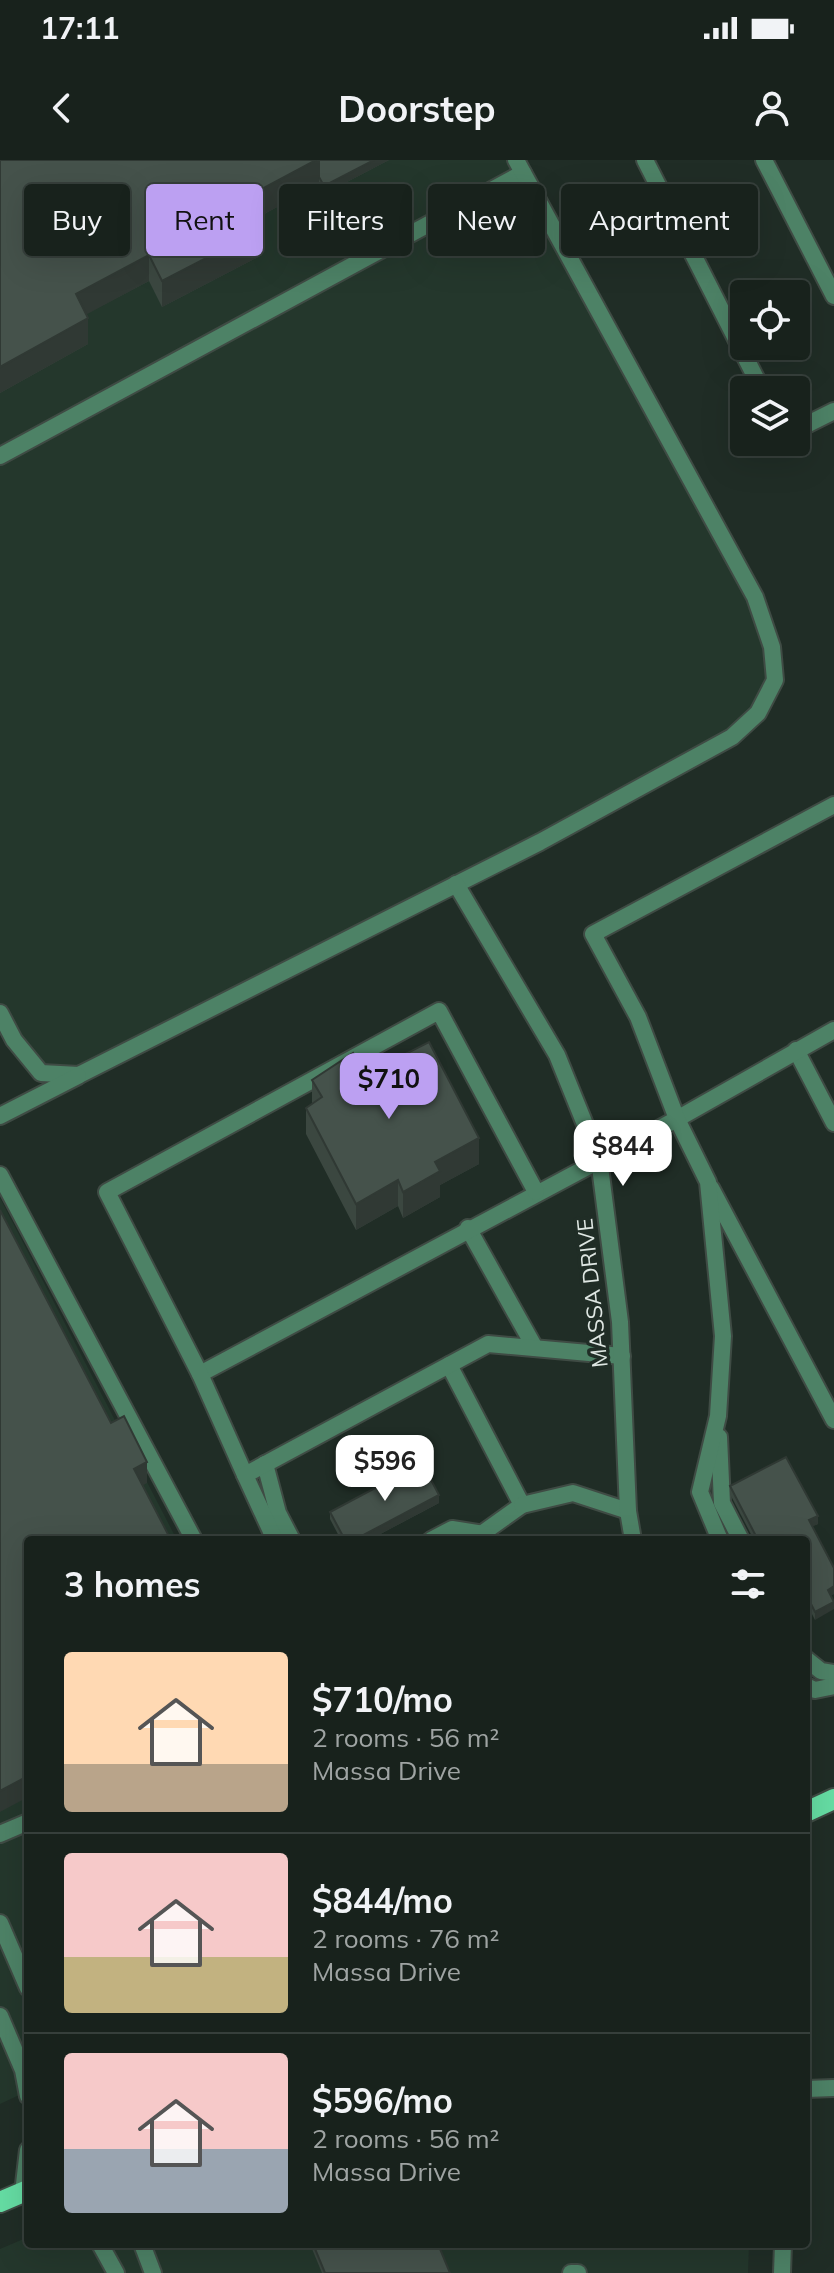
<!DOCTYPE html>
<html lang="en">
<head>
<meta charset="utf-8">
<style>
	:root { --surface:#18221c; --page:#252f29; --text:#f1f3f6; --muted:#9fa4a3; --line:#363f3b; --accent:#bca0f2 }
	body { margin:0; font-family:Mulish,sans-serif; background:var(--page); color:var(--text); height:100vh; display:flex; flex-direction:column; font-size:30px; white-space:nowrap }
	* { box-sizing:border-box; margin:0 }
	p { font-size:26px; color:var(--muted) }
	.icon { flex:none; width:44px; height:44px; fill:none; stroke:currentColor; stroke-width:2; stroke-linecap:round; stroke-linejoin:round }
	.map { position:relative; flex:1; overflow:hidden }
	.sheet { position:absolute; left:24px; top:1376px; width:786px; height:712px; display:flex; flex-direction:column; background:var(--surface); border-radius:8px; box-shadow:0 8px 32px #0002,0 0 0 2px var(--line) }
	.sheet>* { flex:none }
	.banner { position:absolute; left:24px; top:24px; width:786px; height:72px; display:flex; gap:16px }
	.controls { position:absolute; left:730px; top:120px; display:grid; gap:16px }
	.controls a { display:grid; place-items:center; width:80px; height:80px; border-radius:8px; background:var(--surface); box-shadow:0 8px 32px #0002,0 0 0 2px var(--line); font-size:40px }
	.price { position:absolute; translate:-50% -68px; padding:0 18px; border-radius:16px; background:#fff; color:#222; font-size:26px; line-height:52px; filter:drop-shadow(0 2px 4px #0008) }
	.price::after { content:''; position:absolute; left:50%; top:48px; width:24px; height:18px; margin-left:-12px; background:inherit; clip-path:polygon(0 0,100% 0,50% 100%) }
	.price.on { background:var(--accent); color:#111 }
	ul { padding:0; list-style:none }
	li { display:flex; align-items:center; gap:24px; height:200px; padding:0 40px }
	li+li { border-top:2px solid var(--line) }
	li span { display:grid; place-items:center; flex:none; width:224px; height:160px; border-radius:8px; color:#555 }
	li>.icon { margin-inline-start:auto }
	span .icon { width:96px; height:96px; fill:#fffc; stroke-width:1 }
	li b { font-size:34px }
	h2 { display:flex; justify-content:space-between; align-items:center; height:96px; padding:0 40px; font-size:34px }
	.tag { padding:0 28px; border-radius:8px; background:var(--surface); box-shadow:0 8px 32px #0002,0 0 0 2px var(--line); font-size:28px; line-height:72px }
	.tag.on { background:var(--accent); color:#111 }
	.status { display:flex; justify-content:space-between; align-items:center; height:56px; padding:0 40px; background:var(--surface); direction:ltr }
	.status svg { height:22px; fill:currentColor }
	header { display:flex; justify-content:space-between; align-items:center; height:104px; padding:0 40px; background:var(--surface); font-size:36px; font-weight:700 }
	.map>svg:first-child { display:block }
</style>
</head>
<body>
<div class="status"><b>17:11</b><svg viewBox="0 0 49 12"><path d="M0 12V9h3v3zM5 12V6h3v6zM10 12V3h3v9zM15 12V0h3v12zM26 1h20v11H26zM47 4h2v5h-2z"/></svg></div>
<header><svg class="icon" aria-label="back" viewBox="0 0 24 24"><path d="M15 5l-7 7 7 7"/></svg>Doorstep<svg class="icon" aria-label="person" viewBox="0 0 24 24"><circle cx="12" cy="8" r="4"/><path d="M4 21q1-7 8-7t8 7"/></svg></header>
<div class="map">
<svg width="834" height="2113" viewBox="0 0 834 2113">
	<rect width="100%" height="100%" fill="#202d26"/>
	<!-- built -->
	<g fill="#24372c">
		<path d="M0 0H516L755 437 775 520 732 577 79 915 41 913 0 853Z"/>
		<path d="M0 1038 177 1380H28V1931L0 1944Z"/>
		<path d="M28 2077V2084H749L748 2113H0V2089Z"/>
	</g>
	<g fill="none" stroke-linecap="round" stroke-linejoin="round">
		<!-- service casing -->
		<g stroke="#3f4b44" stroke-width="20">
			<g id="service">
				<path d="M645 0 762 230"/>
				<path d="M764 0 834 136"/>
				<path d="M796 270 834 251"/>
				<path d="M0 296 523 13"/>
				<path d="M0 853 14 880 41 913 79 915 540 682 732 577 758 553 775 520 772 487 755 437 516 0"/>
				<path d="M796 890 834 963"/>
				<path d="M0 956 78 916"/>
				<path d="M0 1015 194 1380"/>
				<path d="M711 1028 834 1260"/>
				<path d="M468 1068 535 1188"/>
				<path d="M449 1205 522 1345 473 1380"/>
				<path d="M200 1214 677 959 834 870"/>
				<path d="M719 1277 722 1343 741 1380"/>
				<path d="M265 1304 278 1353 292 1380"/>
				<path d="M245 1315 200 1214 107 1032 439 851 536 1032"/>
				<path d="M522 1345 573 1333 628 1351"/>
				<path d="M275 1380 245 1315 488 1184 622 1196"/>
				<path d="M431 1380 452 1369 484 1374"/>
				<path d="M720 1380 700 1332 718 1256 723 1176 708 1022 677 959 638 857 593 774 834 645"/>
				<path d="M806 1499 821 1511 834 1513"/>
				<path d="M806 1526 815 1530 834 1526"/>
				<path d="M0 1674 28 1662"/>
				<path d="M0 1763 28 1828"/>
				<path d="M0 1856 23 1910 28 1936"/>
				<path d="M806 1929 834 1928"/>
				<path d="M28 1990 23 2033 28 2035"/>
				<path d="M100 2084 116 2113"/>
				<path d="M142 2084 153 2113"/>
				<path d="M571 2113H578"/>
			</g>
		</g>
		<!-- minor casing -->
		<g stroke="#3f4b44" stroke-width="20">
			<path id="minor" d="M456 724 557 895 599 999 620 1162 628 1351 633 1380"/>
		</g>
		<!-- tertiary casing -->
		<g stroke="#3f4b44" stroke-width="20">
			<path id="tertiary" d="M782 2113 783 2084"/>
		</g>
		<!-- primary casing -->
		<g stroke="#3f4b44" stroke-width="24">
			<g id="primary">
				<path d="M806 1652 834 1639"/>
				<path d="M0 2042 28 2030"/>
			</g>
		</g>
		<!-- service -->
		<use href="#service" stroke="#4d8266" stroke-width="16"/>
		<!-- minor -->
		<use href="#minor" stroke="#4d8266" stroke-width="16"/>
		<!-- tertiary -->
		<use href="#tertiary" stroke="#4d8266" stroke-width="16"/>
		<!-- primary -->
		<use href="#primary" stroke="#65dca3" stroke-width="20"/>
	</g>
	<!-- wall -->
	<g fill="#3b4740">
		<path d="M0 0H389L324 34 319 24 257 58 262 95 162 147 149 121 86 154 88 184 0 233Z"/>
		<path d="M364 915 479 1004 440 1025V1037L403 1058 398 1046 356 1070 306 974V948L312 944V920Z"/>
		<path d="M730 1326 818 1364 812 1366 834 1434 831 1435 815 1460 811 1452 806 1455V1380H754L730 1334Z"/>
		<path d="M439 1343 369 1380H341L330 1359V1352Z"/>
		<path d="M310 2084H441L440 2090 450 2113H322Z"/>
	</g>
	<!-- shaded-wall -->
	<g fill="#303934">
		<path d="M316 0H319V25L247 63V37Z"/>
		<path d="M374 0H389L324 34V26Z"/>
		<path d="M262 69V95L162 147V121Z"/>
		<path d="M149 95V121L76 160V134Z"/>
		<path d="M88 158V184L0 233V207Z"/>
		<path d="M479 978V1004L440 1025V1037L403 1058V1032L435 1002Z"/>
		<path d="M398 1020V1046L356 1070V1044Z"/>
		<path d="M147 1302V1323L134 1330V1309Z"/>
		<path d="M439 1335V1343L369 1380H354Z"/>
		<path d="M818 1356V1364L809 1368V1360Z"/>
		<path d="M834 1426V1434L828 1437V1430Z"/>
		<path d="M834 1442V1449L815 1460V1452Z"/>
		<path d="M811 1444V1452L806 1455V1447Z"/>
		<path d="M28 1616V1637L0 1652V1631Z"/>
	</g>
	<!-- building -->
	<g fill="#45524b" stroke="#303934" stroke-width="2">
		<path d="M0 0H316L247 37 262 69 162 121 149 95 76 134 88 158 0 207Z"/>
		<path d="M319 0H374L324 26 319 17Z"/>
		<path d="M429 882 479 978 435 1002 440 1011 403 1032 398 1020 356 1044 306 948 322 937 312 920 353 893 364 915Z"/>
		<path d="M0 1050 111 1263 124 1256 147 1302 134 1309 171 1380H28V1616L0 1631Z"/>
		<path d="M786 1297 818 1356 809 1360 834 1408V1426L828 1430 834 1442 815 1452 811 1444 806 1447V1380H758L730 1326Z"/>
		<path d="M422 1303 439 1335 354 1380H345L330 1352Z"/>
		<path d="M313 2084H438L450 2113H325Z"/>
	</g>
	<g text-anchor="middle" dominant-baseline="central" stroke-width="7" stroke-linejoin="round" paint-order="stroke">
		<!-- street labels -->
		<g font-size="22" fill="#dfe7e3" stroke="#202d26">
			<text transform="translate(592 1133) rotate(-96)">MASSA DRIVE</text>
		</g>
	</g>
</svg>
<div class="controls">
<a><svg class="icon" aria-label="locate" viewBox="0 0 24 24"><circle cx="12" cy="12" r="6"/><path d="M12 2v4M12 18v4M2 12h4M18 12h4"/></svg></a>
<a><svg class="icon" aria-label="layers" viewBox="0 0 24 24"><path d="M12 4l9 5-9 5-9-5zM3 14l9 5 9-5"/></svg></a>
</div>
<b class="price on" style="left:389px;top:961px">$710</b>
<b class="price" style="left:623px;top:1028px">$844</b>
<b class="price" style="left:385px;top:1343px">$596</b>
<div class="banner">
<a class="tag">Buy</a>
<a class="tag on">Rent</a>
<a class="tag">Filters</a>
<a class="tag">New</a>
<a class="tag">Apartment</a>
</div>
<section class="sheet">
<h2>3 homes<svg class="icon" aria-label="filters" viewBox="0 0 24 24"><path d="M4 7h16M4 17h16"/><circle cx="9" cy="7" r="2"/><circle cx="15" cy="17" r="2"/></svg></h2>
<ul>
<li><span style="background:linear-gradient(#ffd9b3 70%,#b9a48a 0)"><svg class="icon" aria-label="home" viewBox="0 0 24 24"><path d="M3 11l9-7 9 7M6 9v11h12V9"/></svg></span><div><b>$710/mo</b><p>2 rooms · 56 m²</p><p>Massa Drive</p></div></li>
<li><span style="background:linear-gradient(#f6c9c9 65%,#c2b280 0)"><svg class="icon" aria-label="home" viewBox="0 0 24 24"><path d="M3 11l9-7 9 7M6 9v11h12V9"/></svg></span><div><b>$844/mo</b><p>2 rooms · 76 m²</p><p>Massa Drive</p></div></li>
<li><span style="background:linear-gradient(#f6c9c9 60%,#9aa5b1 0)"><svg class="icon" aria-label="home" viewBox="0 0 24 24"><path d="M3 11l9-7 9 7M6 9v11h12V9"/></svg></span><div><b>$596/mo</b><p>2 rooms · 56 m²</p><p>Massa Drive</p></div></li>
</ul>
</section>
</div>
</body>
</html>
